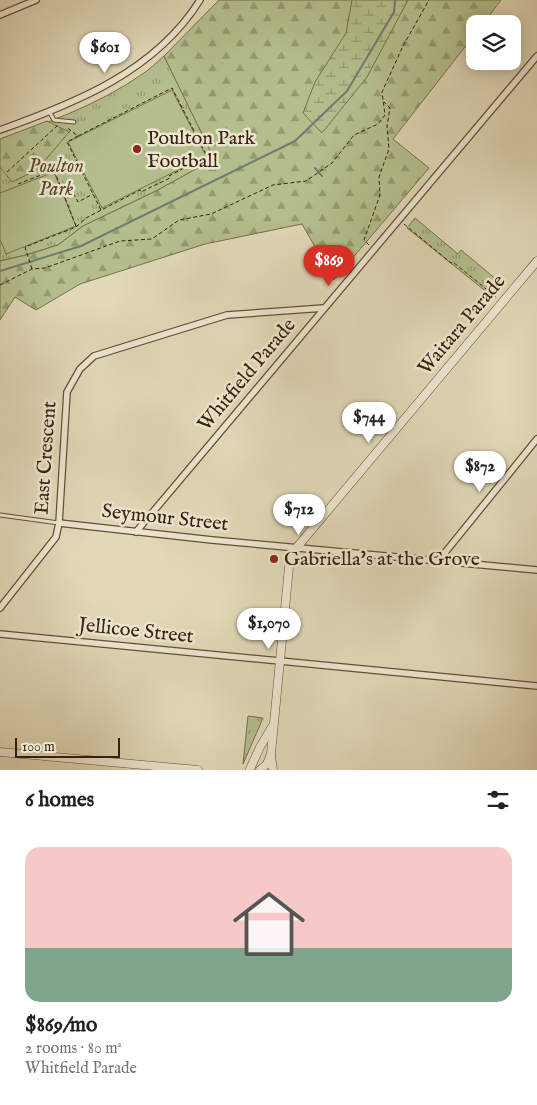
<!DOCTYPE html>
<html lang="en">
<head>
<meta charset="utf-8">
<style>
	:root { --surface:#fff; --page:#f6f6f6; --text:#202124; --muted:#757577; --line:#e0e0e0; --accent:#d93025 }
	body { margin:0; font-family:"IM FELL English",serif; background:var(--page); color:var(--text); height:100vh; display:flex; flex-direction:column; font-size:19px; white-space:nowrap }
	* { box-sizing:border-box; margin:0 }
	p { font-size:16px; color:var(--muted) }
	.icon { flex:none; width:28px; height:28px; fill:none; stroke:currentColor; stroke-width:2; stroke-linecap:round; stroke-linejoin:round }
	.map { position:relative; height:770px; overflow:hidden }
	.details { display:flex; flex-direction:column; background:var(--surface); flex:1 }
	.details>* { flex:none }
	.controls { position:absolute; left:466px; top:15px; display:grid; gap:10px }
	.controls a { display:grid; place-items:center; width:55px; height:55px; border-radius:10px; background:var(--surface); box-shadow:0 2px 12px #0003; font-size:25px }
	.scale { position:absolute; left:15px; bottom:12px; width:105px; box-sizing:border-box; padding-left:5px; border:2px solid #3b200b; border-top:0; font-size:14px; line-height:18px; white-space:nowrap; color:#3b200b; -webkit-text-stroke:4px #ece6d0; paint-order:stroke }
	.price { position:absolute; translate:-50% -42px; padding:0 11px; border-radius:18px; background:#fff; color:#222; font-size:16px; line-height:32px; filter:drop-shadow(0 1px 2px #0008) }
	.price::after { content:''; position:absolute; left:50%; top:30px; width:15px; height:11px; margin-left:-8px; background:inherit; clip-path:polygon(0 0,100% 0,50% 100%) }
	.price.selected { background:var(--accent); color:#fff }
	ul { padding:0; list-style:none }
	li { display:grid; align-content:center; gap:10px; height:265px; padding:0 25px }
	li+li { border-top:1px solid var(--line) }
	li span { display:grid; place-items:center; height:155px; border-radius:15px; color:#555 }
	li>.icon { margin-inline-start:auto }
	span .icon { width:90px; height:90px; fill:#fffc; stroke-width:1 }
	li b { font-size:21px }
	h2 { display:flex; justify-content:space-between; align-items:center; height:60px; padding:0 25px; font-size:21px }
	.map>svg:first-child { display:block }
</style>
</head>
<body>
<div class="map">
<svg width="537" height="770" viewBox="0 0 537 770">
	<defs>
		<pattern id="grass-tufts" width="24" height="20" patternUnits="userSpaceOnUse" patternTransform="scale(1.25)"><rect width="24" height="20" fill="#b4be8d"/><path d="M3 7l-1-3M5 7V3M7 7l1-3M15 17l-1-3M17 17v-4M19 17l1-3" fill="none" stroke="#949a71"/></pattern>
		<pattern id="forest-firs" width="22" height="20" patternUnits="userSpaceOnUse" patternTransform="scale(1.25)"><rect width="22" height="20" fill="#b4be8d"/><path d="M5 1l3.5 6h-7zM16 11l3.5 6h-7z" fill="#949a71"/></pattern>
		<pattern id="wetland-marsh" width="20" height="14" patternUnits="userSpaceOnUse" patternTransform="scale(1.25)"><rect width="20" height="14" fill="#b4be8d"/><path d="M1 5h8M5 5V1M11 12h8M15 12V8" fill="none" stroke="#949a71"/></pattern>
	</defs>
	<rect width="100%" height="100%" fill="#e1d8b7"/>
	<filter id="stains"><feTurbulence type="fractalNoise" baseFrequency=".004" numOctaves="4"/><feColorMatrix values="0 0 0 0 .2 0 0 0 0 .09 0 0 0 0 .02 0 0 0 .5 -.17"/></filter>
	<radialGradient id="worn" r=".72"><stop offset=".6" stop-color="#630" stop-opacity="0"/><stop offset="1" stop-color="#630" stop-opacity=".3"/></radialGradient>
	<!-- grass -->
	<g fill="url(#grass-tufts)" stroke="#786f4c">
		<path d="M164 56 215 159 156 191 83 226 58 245 26 255 0 261V139C48 123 99 104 141 75 149 70 157 62 164 56Z"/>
		<path d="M415 218 458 254 461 250 503 285 493 297 407 228Z"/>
		<path d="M248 716 263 718 243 764Z"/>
	</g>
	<!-- forest -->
	<g fill="url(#forest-firs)" stroke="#786f4c">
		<path d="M219 0H501L483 24H475V34L393 139 429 168 334 280 302 224 205 244 80 284 36 310 15 297 0 320V261L26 255 58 245 83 226 156 191 214 159 164 56Z"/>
		<path d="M47 121 69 132 37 170 12 182 0 167V139Z"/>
	</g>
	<!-- wetland -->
	<path fill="url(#wetland-marsh)" stroke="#786f4c" d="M352 0H408L367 77 322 133 303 113 315 82 346 33Z"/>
	<!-- pitch -->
	<g fill="#b4be8d" stroke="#786f4c">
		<path d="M172 90 206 156 102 208 68 142Z"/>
		<path d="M54 172 76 226 6 254 0 239V193Z"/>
	</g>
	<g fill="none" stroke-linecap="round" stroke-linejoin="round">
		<!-- stream -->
		<g stroke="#717c70" stroke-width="2">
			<path d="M315 168 322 176"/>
			<path d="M0 271 81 246 295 141 347 91 394 12 395 0"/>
		</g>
		<!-- service casing -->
		<g stroke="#644e36" stroke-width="5">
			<g id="service">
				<path d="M49 111 54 120 74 122"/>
				<path d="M0 515 59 523"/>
			</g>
		</g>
		<!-- minor casing -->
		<g stroke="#644e36" stroke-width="8">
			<g id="minor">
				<path d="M0 15 36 0"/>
				<path d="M0 130C76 103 156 71 200 0"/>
				<path d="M59 523 212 540 537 570"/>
				<path d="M136 532 537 56"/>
				<path d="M439 560 537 439"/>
				<path d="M0 608 56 537 59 523 67 392 80 369 94 356 227 315 324 308"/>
				<path d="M0 634 537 686"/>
			</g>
		</g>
		<!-- tertiary casing -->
		<g stroke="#644e36" stroke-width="9">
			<g id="tertiary">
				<path d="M0 752 198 770"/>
				<path d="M271 756 273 770"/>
				<path d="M250 769 260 747 272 727"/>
				<path d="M260 770 267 764 271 754 289 567 292 557 298 546 537 261"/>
			</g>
		</g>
		<!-- path -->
		<g stroke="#3b200b" stroke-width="1" stroke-dasharray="4 2.5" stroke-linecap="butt">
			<path d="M78 136 67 142 101 210"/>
			<path d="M7 172 58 125"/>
			<path d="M18 184 54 170 65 198"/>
			<path d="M404 224 451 263 453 262 496 297"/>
			<path d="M76 226 65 198 74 194 78 202 93 194"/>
			<path d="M369 245 364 240 380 195 379 177 389 149 387 126 390 108 384 102"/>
			<path d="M32 269 25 247 76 227 86 218 140 190 141 192 170 178 169 176 207 156 172 88 78 136 66 127"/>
			<path d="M0 285 32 269 45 268 120 241 152 239 179 220 211 214 273 185 306 181 332 163 354 135 378 124 385 115 382 92 403 46 429 0"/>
		</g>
		<!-- service -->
		<use href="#service" stroke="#ece6d0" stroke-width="3"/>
		<!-- minor -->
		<use href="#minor" stroke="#ece6d0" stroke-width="5.5"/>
		<!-- tertiary -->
		<use href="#tertiary" stroke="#ece6d0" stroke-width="8"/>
	</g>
	<!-- markers -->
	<g fill="#8f2418" stroke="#ece6d0" stroke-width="2">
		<circle cx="137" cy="149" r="5"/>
		<circle cx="274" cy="559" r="5"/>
	</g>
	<g text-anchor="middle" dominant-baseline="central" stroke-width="5" stroke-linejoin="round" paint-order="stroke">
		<!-- poi labels -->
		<g font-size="20" fill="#3b200b" stroke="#ece6d0" text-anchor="start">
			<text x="147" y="138">Poulton Park<tspan x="147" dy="23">Football</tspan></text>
			<text x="284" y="559">Gabriella's at the Grove</text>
		</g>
		<!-- park labels -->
		<g font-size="20" font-style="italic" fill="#59482c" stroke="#ece6d0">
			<text x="56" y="166">Poulton<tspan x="56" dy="23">Park</tspan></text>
		</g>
		<!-- street labels -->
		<g font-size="20" fill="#3b200b" stroke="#ece6d0">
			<text transform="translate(462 325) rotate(-50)">Waitara Parade</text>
			<text transform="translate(247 375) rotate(-50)">Whitfield Parade</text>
			<text transform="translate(46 458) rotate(-86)">East Crescent</text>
			<text transform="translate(165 518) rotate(6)">Seymour Street</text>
			<text transform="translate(136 631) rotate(6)">Jellicoe Street</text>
		</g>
	</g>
	<rect width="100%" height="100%" filter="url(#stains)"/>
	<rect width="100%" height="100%" fill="url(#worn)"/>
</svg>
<div class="controls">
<a><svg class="icon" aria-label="layers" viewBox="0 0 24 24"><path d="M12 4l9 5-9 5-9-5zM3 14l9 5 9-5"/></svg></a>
</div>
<div class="scale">100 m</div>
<b class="price" style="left:105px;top:74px">$601</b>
<b class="price selected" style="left:329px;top:287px">$869</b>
<b class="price" style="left:369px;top:444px">$744</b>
<b class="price" style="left:480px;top:493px">$872</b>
<b class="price" style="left:299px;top:536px">$712</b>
<b class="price" style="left:269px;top:650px">$1,070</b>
</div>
<section class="details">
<h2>6 homes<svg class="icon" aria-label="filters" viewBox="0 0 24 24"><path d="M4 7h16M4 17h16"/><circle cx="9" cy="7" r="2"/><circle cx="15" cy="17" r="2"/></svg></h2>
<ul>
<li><span style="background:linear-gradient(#f6c9c9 65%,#7fa58c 0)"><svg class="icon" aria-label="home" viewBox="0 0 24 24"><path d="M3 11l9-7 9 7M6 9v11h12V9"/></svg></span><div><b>$869/mo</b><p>2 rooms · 80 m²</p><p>Whitfield Parade</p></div></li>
</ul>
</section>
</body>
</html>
